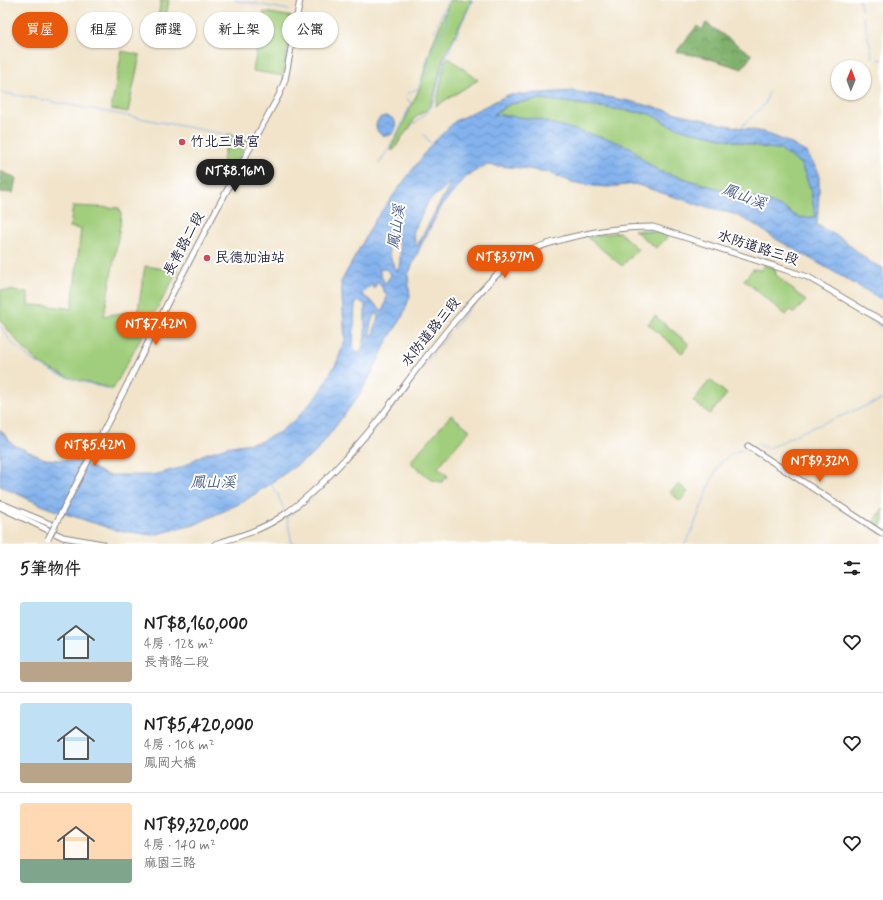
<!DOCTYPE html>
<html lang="zh-TW">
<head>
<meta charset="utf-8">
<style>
	:root { --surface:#fff; --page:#f2f2f2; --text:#222; --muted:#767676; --line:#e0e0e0; --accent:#ea580c }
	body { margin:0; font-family:Mynerve,"LXGW WenKai TC",sans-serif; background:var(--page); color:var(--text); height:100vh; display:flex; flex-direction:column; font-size:15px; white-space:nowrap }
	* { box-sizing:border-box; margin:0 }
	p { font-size:13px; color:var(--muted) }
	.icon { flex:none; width:22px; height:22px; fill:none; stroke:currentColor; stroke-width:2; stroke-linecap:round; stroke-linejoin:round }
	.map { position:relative; height:544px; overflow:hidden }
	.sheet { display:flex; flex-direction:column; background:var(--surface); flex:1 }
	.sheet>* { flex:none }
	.guide { position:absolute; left:12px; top:12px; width:400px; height:36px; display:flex; gap:8px }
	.needle { width:26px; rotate:1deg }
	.fabs { position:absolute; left:831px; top:60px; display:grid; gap:8px }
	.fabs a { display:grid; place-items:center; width:40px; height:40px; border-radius:50%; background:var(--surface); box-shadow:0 1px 3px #0004; font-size:20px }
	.price { position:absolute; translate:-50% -34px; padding:0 9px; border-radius:14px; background:var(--accent); color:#fff; font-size:13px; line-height:26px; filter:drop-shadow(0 1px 2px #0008) }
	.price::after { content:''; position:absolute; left:50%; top:24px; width:12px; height:9px; margin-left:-6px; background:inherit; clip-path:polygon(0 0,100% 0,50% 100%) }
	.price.active { background:#222; color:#fff }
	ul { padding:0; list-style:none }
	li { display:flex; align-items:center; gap:12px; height:100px; padding:0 20px }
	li+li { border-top:1px solid var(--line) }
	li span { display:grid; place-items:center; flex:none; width:112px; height:80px; border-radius:4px; color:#555 }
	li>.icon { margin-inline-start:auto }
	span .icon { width:48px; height:48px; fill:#fffc; stroke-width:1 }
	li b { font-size:17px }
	h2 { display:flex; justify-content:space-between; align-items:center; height:48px; padding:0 20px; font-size:17px }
	.pill { padding:0 14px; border-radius:18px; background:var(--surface); box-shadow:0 1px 3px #0004; font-size:14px; line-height:36px }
	.pill.active { background:var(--accent); color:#fff }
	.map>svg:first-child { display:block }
</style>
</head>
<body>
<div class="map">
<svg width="883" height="544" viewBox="0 0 883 544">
	<defs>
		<pattern id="forest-crowns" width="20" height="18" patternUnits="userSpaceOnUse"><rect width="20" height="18" fill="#80b16c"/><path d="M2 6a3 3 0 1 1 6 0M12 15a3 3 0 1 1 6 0" fill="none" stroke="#68905a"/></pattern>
		<pattern id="water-waves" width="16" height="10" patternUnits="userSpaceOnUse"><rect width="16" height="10" fill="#83b2ed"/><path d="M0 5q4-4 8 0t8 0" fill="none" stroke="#6b90c1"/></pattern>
	</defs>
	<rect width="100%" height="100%" fill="#fff"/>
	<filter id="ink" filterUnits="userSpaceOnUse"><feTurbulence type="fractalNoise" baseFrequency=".025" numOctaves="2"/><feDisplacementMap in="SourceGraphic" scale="8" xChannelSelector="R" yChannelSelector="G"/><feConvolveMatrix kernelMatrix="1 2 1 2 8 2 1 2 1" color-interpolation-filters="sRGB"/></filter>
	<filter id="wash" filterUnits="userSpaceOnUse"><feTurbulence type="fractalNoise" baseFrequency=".012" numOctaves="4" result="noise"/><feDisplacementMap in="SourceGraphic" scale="16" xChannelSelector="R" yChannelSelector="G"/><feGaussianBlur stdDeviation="0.9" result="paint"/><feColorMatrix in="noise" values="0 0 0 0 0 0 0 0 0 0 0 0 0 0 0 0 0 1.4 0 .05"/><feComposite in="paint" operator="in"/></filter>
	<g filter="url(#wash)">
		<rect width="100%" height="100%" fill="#f1e4ca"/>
		<!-- grass -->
		<g fill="#a1ce7c" stroke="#62785c">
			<path d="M161 0H169L161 43 154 41Z"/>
			<path d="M450 0H472L443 59 434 96 429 108 415 118 411 126 402 137 394 150H390L418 92 432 45Z"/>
			<path d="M264 12 293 17 283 76 253 71Z"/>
			<path d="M122 51 140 55 128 112 111 109Z"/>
			<path d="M448 57 478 80 436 106 445 61Z"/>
			<path d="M542 99 651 114 669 125 685 130 766 148 779 149 801 164 811 190 815 217 799 218 786 209 743 194 723 190 659 171 641 158 632 148 494 115 510 104Z"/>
			<path d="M228 134 249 139 228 178 220 176Z"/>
			<path d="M73 206 119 208 121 214 120 226 104 316 138 310 145 266 178 271 113 389 70 378 41 365 22 347 0 320V290L28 292V305L51 306 72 309 81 229 70 227Z"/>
			<path d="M634 230 657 232 668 235 665 240 656 248Z"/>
			<path d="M619 232 638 249 622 266 587 237Z"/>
			<path d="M764 265 775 268 776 275 806 301 794 313 790 310 786 315 744 280 753 269 761 270Z"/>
			<path d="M655 316 689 344 682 353 648 324Z"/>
			<path d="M710 380 727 394 710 414 693 401Z"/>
			<path d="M451 415 470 430 438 467 448 476 442 482 432 480 410 462Z"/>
			<path d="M679 484 688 492 680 501 670 492Z"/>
			<path d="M883 508V522L879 527 873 524Z"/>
		</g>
		<!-- forest -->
		<g fill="url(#forest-crowns)" stroke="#516a54">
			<path d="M706 23 752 55 742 69 704 57 676 52 697 26 702 30Z"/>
			<path d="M0 171 16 178 13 193 0 192Z"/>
		</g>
		<!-- water -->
		<g fill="url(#water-waves)" stroke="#526a94" fill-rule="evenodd">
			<path d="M573 91 629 101 721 124 763 132 788 142 807 153 819 173V193L817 225 841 238 870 262 883 268V300L776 239 752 223 734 214 699 205 635 184 608 187 593 186 572 182 547 172 521 168 486 165 467 176 443 204 422 243 408 275 410 296 402 318 387 341 376 365 360 394 316 452 243 502 194 525 153 535 115 530 48 508 0 486V429L12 444 45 459 78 461 107 475H152L180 468 204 454 231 446 259 442 278 433 296 419 319 393 337 362 345 340 341 282 375 220 431 145 455 121 508 95ZM542 99 651 114 669 125 685 130 766 148 779 149 801 164 811 190 815 217 799 218 786 209 764 200 723 190 659 171 641 158 632 148 611 140 536 119 494 114 510 104ZM451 182 417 246H416L413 233 428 202ZM391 232 395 233C402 248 401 256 398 272 390 259 385 247 391 232ZM386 269 391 275 385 284 379 270ZM378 281 387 296 383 311 361 293 367 290 372 285 374 289ZM359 301 365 304V337L361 352 357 353 353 347 355 305ZM376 312 378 317 373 335 371 336C369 328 371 320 376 312Z"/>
			<circle cx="386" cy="126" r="10"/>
		</g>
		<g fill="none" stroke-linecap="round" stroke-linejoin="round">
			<!-- stream -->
			<g stroke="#83b2ed" stroke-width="1">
				<path d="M235 0 289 10"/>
				<path d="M859 0 862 10"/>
				<path d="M863 16 873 58"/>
				<path d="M434 31 448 0"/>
				<path d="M879 60 883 59"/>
				<path d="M0 92 251 139"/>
				<path d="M414 124 427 113 434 101 443 63 473 0"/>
				<path d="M740 128 765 104 769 92"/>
				<path d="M424 135 432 145"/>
				<path d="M379 164 401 127 411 102 407 100 408 93 419 88 428 64 430 52 447 23 445 8"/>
				<path d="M644 230 657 231"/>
				<path d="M583 237 599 234"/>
				<path d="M798 276 817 286"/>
				<path d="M820 288 883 328"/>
				<path d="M0 325 11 342 32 360 57 374 111 390"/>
				<path d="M453 328C479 298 505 263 543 248"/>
				<path d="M373 431C400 400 422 365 449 334"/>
				<path d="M758 445 768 448 778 444 799 433 883 399"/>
				<path d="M270 483 278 495 284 510"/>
				<path d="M287 517 310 500 334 475 369 437"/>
				<path d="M287 517 292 544"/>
				<path d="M685 544 691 533 712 479 720 463 734 452 746 449"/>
			</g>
		</g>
	</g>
	<g filter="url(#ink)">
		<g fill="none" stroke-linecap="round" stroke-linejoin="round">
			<!-- minor casing -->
			<g stroke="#8a8382" stroke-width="7">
				<g id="minor">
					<path d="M126 387 170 298 213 216 279 95 285 80 300 0"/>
					<path d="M748 446 883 534"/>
					<path d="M0 503 55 526"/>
					<path d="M0 507 63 537 103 544"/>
					<path d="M215 544C237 537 259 531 279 518 304 502 324 482 344 460 357 445 371 430 383 414 409 380 433 345 461 314 481 291 500 267 527 252 538 246 551 243 564 239 596 231 620 227 653 227L808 277 865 311 883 321"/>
				</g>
			</g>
			<!-- minor -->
			<use href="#minor" stroke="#fff" stroke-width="5"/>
			<!-- minor-bridge casing -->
			<g stroke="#8a8382" stroke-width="7" stroke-linecap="butt">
				<path id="minor-bridge" d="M48 539 126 387"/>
			</g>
			<!-- minor-bridge -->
			<use href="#minor-bridge" stroke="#fff" stroke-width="5"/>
		</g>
	</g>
	<!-- markers -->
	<g fill="#d1495b" stroke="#fff" stroke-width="1.5">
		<circle cx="182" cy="142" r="4"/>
		<circle cx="207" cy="258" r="4"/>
	</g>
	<g text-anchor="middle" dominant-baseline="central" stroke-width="4" stroke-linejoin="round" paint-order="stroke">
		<!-- poi labels -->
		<g font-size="14" fill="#22223b" stroke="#fff" text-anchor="start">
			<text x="190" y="142">竹北三真宮</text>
			<text x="215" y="258">民德加油站</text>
		</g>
		<!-- street labels -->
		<g font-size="14" fill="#22223b" stroke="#fff">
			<text transform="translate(184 244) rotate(-62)">長青路二段</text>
			<text transform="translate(758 248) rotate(18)">水防道路三段</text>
			<text transform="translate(431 332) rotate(-51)">水防道路三段</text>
		</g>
		<!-- water labels -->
		<g font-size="15" font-style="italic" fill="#495c82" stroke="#fff">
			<text transform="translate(744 197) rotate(21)">鳳山溪</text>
			<text transform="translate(397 227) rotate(-82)">鳳山溪</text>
			<text x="213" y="483">鳳山溪</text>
		</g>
	</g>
</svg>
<div class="fabs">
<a><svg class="needle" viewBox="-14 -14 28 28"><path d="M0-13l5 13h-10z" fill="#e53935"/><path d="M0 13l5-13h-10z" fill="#767676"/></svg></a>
</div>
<b class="price active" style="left:235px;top:193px">NT$8.16M</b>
<b class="price" style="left:505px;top:279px">NT$3.97M</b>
<b class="price" style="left:156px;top:346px">NT$7.42M</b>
<b class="price" style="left:95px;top:467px">NT$5.42M</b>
<b class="price" style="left:820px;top:483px">NT$9.32M</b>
<div class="guide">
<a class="pill active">買屋</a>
<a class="pill">租屋</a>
<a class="pill">篩選</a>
<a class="pill">新上架</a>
<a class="pill">公寓</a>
</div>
</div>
<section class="sheet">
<h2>5筆物件<svg class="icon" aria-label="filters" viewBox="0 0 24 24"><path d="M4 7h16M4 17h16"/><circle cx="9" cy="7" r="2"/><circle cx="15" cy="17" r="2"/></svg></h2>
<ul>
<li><span style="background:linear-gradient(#bfe0f5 75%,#b9a48a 0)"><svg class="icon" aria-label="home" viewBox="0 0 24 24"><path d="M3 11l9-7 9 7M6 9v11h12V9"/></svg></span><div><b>NT$8,160,000</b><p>4房 · 128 m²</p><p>長青路二段</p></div><svg class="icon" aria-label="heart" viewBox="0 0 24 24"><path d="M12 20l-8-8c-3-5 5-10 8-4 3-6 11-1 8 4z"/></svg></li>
<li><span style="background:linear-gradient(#bfe0f5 75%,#b9a48a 0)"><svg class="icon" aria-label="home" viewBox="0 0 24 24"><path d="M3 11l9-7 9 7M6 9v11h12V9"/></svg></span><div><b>NT$5,420,000</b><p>4房 · 108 m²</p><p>鳳岡大橋</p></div><svg class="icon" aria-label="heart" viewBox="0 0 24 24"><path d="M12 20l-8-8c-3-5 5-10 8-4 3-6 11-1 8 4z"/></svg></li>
<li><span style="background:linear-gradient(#ffd9b3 70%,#7fa58c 0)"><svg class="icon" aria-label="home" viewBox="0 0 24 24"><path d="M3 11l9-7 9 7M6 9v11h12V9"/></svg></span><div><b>NT$9,320,000</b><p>4房 · 140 m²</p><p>麻園三路</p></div><svg class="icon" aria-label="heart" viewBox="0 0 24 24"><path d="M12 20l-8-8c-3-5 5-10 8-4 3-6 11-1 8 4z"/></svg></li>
</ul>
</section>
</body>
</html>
